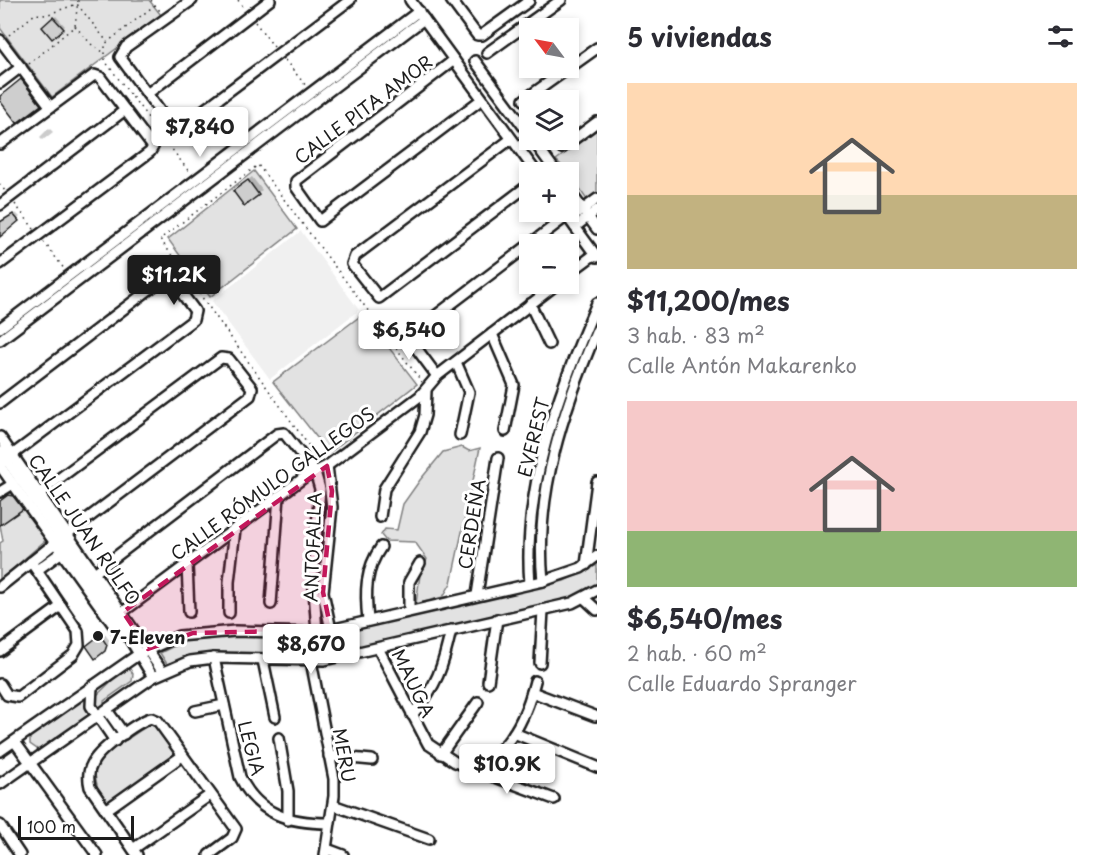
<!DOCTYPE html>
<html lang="es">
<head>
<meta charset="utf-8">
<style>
	:root { --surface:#fff; --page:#f2f2f3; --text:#2b2b33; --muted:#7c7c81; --accent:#1c1c1c }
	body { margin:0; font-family:"Playpen Sans",sans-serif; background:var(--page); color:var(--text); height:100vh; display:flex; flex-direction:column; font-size:22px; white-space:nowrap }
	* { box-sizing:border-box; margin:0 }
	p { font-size:20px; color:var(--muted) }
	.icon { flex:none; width:33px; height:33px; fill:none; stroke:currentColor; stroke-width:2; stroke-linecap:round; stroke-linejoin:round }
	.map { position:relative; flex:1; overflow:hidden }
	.details { display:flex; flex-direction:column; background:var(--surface); width:510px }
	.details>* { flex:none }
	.needle { width:39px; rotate:302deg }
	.fabs { position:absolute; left:519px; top:18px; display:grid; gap:12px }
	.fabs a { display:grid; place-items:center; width:60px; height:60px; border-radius:0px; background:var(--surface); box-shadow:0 3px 9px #0003; font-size:30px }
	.scale { position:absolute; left:18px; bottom:15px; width:116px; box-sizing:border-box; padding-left:6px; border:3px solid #1c1c1c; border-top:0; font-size:16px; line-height:21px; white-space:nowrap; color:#1c1c1c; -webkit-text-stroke:4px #fff; paint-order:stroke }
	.price { position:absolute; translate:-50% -51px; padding:0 14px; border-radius:6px; background:#fff; color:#222; font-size:20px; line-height:39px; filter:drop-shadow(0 2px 3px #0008) }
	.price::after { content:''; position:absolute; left:50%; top:36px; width:18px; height:14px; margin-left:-9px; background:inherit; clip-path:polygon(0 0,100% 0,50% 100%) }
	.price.on { background:var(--accent); color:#fff }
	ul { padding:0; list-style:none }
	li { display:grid; align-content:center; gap:12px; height:318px; padding:0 30px }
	li span { display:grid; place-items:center; height:186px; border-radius:0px; color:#555 }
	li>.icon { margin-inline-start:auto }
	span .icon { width:108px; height:108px; fill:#fffc; stroke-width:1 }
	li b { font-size:26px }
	h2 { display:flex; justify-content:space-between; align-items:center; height:72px; padding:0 30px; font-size:26px }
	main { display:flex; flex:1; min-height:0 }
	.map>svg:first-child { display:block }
</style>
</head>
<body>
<main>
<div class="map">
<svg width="597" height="855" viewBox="0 0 597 855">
	<rect width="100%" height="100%" fill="#fff"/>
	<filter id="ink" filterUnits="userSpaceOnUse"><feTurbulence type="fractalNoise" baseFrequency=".0167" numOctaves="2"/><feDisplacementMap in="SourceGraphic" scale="12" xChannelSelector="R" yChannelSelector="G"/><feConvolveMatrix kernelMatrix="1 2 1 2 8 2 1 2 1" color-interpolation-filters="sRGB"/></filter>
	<g filter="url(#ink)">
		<!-- built -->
		<path fill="#f0f0f0" d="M301 231 359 310 270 379 212 301Z"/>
		<!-- green -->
		<g fill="#e2e2e2" stroke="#7f7f7f" stroke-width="1.5">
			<path d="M0 0H149L161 15 52 97 0 28Z"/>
			<path d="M597 130V193L587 200 568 172 556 160Z"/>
			<path d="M254 171 297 229 210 297 168 239Z"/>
			<path d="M363 314 417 384 329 453 273 382Z"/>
			<path d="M462 447 469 451 480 448 451 583 443 597 416 604 420 575 427 559 415 542 386 541 381 535 385 529 397 530 403 504 420 480 443 452Z"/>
			<path d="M25 508 47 539 0 580V543L3 541 0 525Z"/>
			<path d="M597 565V586L573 599 317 656 197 655 167 664 160 653 190 638 317 636 564 581Z"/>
			<path d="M124 669H130L133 674 132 681 104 701 103 707 97 708 96 696Z"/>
			<path d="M87 696V707L92 715 40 751 30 744V737Z"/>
			<path d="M150 724 157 728 175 755 110 804 98 790 94 770 101 757Z"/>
		</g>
		<!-- shadow -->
		<g fill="#0003">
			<path d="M56 16 65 26 53 37 44 27Z"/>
			<path d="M26 76 45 100 40 104 0 98Z"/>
			<path d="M49 128 53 132 43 140 40 137Z"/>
			<path d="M252 177 262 190 245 204 238 188Z"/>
			<path d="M16 213 20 217 0 234V225L10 215 12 217Z"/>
			<path d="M14 491 26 504 0 524V502Z"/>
			<path d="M104 633 110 641 104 650 91 643Z"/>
		</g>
		<!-- building -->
		<g fill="#cecece" stroke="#1c1c1c" stroke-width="1.5">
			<path d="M53 17 64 29 52 39 42 27Z"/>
			<path d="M21 79 41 105 17 123 0 101V96Z"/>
			<path d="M248 180 259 195 244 206 233 191Z"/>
			<path d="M13 214 19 221 0 237V222Z"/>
			<path d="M8 495 13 496 23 509 0 525V501Z"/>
			<path d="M100 635 107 645 105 651 95 659 86 646Z"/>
		</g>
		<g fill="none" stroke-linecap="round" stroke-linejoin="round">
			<!-- minor casing -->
			<g stroke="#1c1c1c" stroke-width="14">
				<g id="minor">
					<path d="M192 0 126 47 120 57 170 125 177 130 350 0"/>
					<path d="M410 0 536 172"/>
					<path d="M451 0 477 35H482L529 1"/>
					<path d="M0 40 50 106"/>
					<path d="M487 53 561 0"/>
					<path d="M454 60 296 181V187L320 221 482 99"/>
					<path d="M475 61 530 135"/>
					<path d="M0 83 21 67"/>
					<path d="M147 94 270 0"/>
					<path d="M524 100 597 48"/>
					<path d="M511 139 355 256 352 264 379 298 530 184"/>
					<path d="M533 140 556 172"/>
					<path d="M0 144 94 75 100 77 153 147 150 152 0 264"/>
					<path d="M562 148 597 122"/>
					<path d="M568 189 597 229"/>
					<path d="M0 205 125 110"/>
					<path d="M564 212 597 257"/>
					<path d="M570 219 597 199"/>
					<path d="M575 227 597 210"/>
					<path d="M568 274 595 254"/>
					<path d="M530 304 549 344"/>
					<path d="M0 328 419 11"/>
					<path d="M492 334 514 385 505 431"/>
					<path d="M0 340 424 19"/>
					<path d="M456 362 469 392 460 435"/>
					<path d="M437 376 411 341 413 333 567 216"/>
					<path d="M0 403 163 279 172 280 195 311 193 320 0 464"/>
					<path d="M0 437 162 671"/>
					<path d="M0 451 112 610 153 677"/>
					<path d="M0 466 117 630 128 633"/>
					<path d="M327 466 332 507 323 592 331 630"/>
					<path d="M0 492 13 484"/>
					<path d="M380 517 384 489 420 432 425 415 426 391"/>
					<path d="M187 564 189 612"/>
					<path d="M586 565 597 482"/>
					<path d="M37 570 66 549"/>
					<path d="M89 577 277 434 284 433 315 472 320 489 313 575 317 633"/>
					<path d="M543 581C534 494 564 408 597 330"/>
					<path d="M530 584C522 488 559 390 597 303"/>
					<path d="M0 587 55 543 250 396 252 388 229 359 221 358 33 498"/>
					<path d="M477 595 498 458"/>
					<path d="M584 598 597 610"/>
					<path d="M271 604 279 496"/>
					<path d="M409 610V582L420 563"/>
					<path d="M229 613V582L235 529"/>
					<path d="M116 617 306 476 327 466 420 396 437 376 557 284"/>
					<path d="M368 620C365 592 365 570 381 547"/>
					<path d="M378 648 428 744 455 762 554 799"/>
					<path d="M0 651 61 606"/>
					<path d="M214 658 240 777C258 815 290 823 329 823"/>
					<path d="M263 660 275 717"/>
					<path d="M311 661 334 779V796L325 855"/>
					<path d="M540 663 543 610"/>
					<path d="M488 682 497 619"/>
					<path d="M0 684 7 695 18 697 73 655 79 645 78 631 31 562"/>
					<path d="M92 686 91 706 115 741"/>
					<path d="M532 692 595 716"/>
					<path d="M107 710 124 734"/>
					<path d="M195 711 224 705"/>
					<path d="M412 715C437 686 443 667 451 630"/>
					<path d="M514 733 597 767"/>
					<path d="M279 738 288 791V820"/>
					<path d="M15 742 97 855"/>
					<path d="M0 751 139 654 179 636 235 631 317 633 543 581 581 568 597 556"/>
					<path d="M441 754 478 702"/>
					<path d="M329 756 372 760"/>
					<path d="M470 766C509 757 526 717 535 681"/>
					<path d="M0 784 153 677 190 661 214 658 324 660 572 603 597 590"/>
					<path d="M333 805 429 839"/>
					<path d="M106 810 182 756"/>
					<path d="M0 825 20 855"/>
					<path d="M133 849 210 795"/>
					<path d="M327 849 343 855"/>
					<path d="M137 855 90 787C88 779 88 771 92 764 98 750 137 722 151 718L158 721 236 829 232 838 209 855"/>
				</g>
			</g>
			<!-- path -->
			<g stroke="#1c1c1c" stroke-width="1.5" stroke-dasharray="1.5 4.5" stroke-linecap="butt">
				<path d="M151 0 160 11"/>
				<path d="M238 0 245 9"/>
				<path d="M155 5 105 44V61L190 173"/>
				<path d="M255 22 274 47"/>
				<path d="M75 26 91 44 103 52"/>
				<path d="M9 35 35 14 46 15 77 4 105 39V42"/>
				<path d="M285 60 306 86"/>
				<path d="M29 64 75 26 78 0"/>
				<path d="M0 184 5 191"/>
				<path d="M15 204 34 229"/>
				<path d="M44 242 65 270"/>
				<path d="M319 460 160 239 258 165 422 382"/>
			</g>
			<!-- minor -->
			<use href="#minor" stroke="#fff" stroke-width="9"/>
		</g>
	</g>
	<!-- marked area -->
	<path fill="#c2185b" fill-opacity="0.2" stroke="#c2185b" stroke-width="4.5" stroke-dasharray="12 8" stroke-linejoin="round" d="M327 466 332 491 323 592 331 630 193 633 148 649 123 612Z"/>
	<!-- markers -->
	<circle fill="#1c1c1c" stroke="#fff" stroke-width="2" cx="98" cy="636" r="6"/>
	<g text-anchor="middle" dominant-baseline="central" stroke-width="6" stroke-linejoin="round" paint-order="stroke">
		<!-- street labels -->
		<g font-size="18" fill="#1c1c1c" stroke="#fff">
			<text transform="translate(363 109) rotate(-37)">CALLE PITA AMOR</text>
			<text transform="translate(533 437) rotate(-76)">EVEREST</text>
			<text transform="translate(272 483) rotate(-36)">CALLE RÓMULO GALLEGOS</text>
			<text transform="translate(471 524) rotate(-81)">CERDEÑA</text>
			<text transform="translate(85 529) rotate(55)">CALLE JUAN RULFO</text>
			<text transform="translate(312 547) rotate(-88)">ANTOFALLA</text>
			<text transform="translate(414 683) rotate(64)">MAUGA</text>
			<text transform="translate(252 748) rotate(75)">LEGIA</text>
			<text transform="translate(345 755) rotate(80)">MERU</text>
		</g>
		<!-- poi labels -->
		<g font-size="18" font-weight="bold" fill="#1c1c1c" stroke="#fff" text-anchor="start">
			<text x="110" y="636">7-Eleven</text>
		</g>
	</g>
</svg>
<div class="fabs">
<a><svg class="needle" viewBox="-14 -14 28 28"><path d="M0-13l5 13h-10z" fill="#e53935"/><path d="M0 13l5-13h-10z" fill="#7c7c81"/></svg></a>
<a><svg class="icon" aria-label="layers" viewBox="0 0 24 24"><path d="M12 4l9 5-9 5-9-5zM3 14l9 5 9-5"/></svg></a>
<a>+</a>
<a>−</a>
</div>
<div class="scale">100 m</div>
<b class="price" style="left:200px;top:158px">$7,840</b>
<b class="price on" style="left:174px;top:306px">$11.2K</b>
<b class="price" style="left:409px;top:361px">$6,540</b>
<b class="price" style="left:311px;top:675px">$8,670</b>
<b class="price" style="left:507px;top:795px">$10.9K</b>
</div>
<section class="details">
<h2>5 viviendas<svg class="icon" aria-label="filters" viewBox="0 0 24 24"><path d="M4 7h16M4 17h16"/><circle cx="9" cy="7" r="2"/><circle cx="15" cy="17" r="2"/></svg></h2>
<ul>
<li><span style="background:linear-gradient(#ffd9b3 60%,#c2b280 0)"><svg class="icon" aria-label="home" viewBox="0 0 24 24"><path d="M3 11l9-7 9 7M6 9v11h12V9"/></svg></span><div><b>$11,200/mes</b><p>3 hab. · 83 m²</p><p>Calle Antón Makarenko</p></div></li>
<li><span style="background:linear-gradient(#f6c9c9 70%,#8fb573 0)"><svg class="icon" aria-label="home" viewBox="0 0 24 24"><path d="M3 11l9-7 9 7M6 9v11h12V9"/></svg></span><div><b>$6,540/mes</b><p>2 hab. · 60 m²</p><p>Calle Eduardo Spranger</p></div></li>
</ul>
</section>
</main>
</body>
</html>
